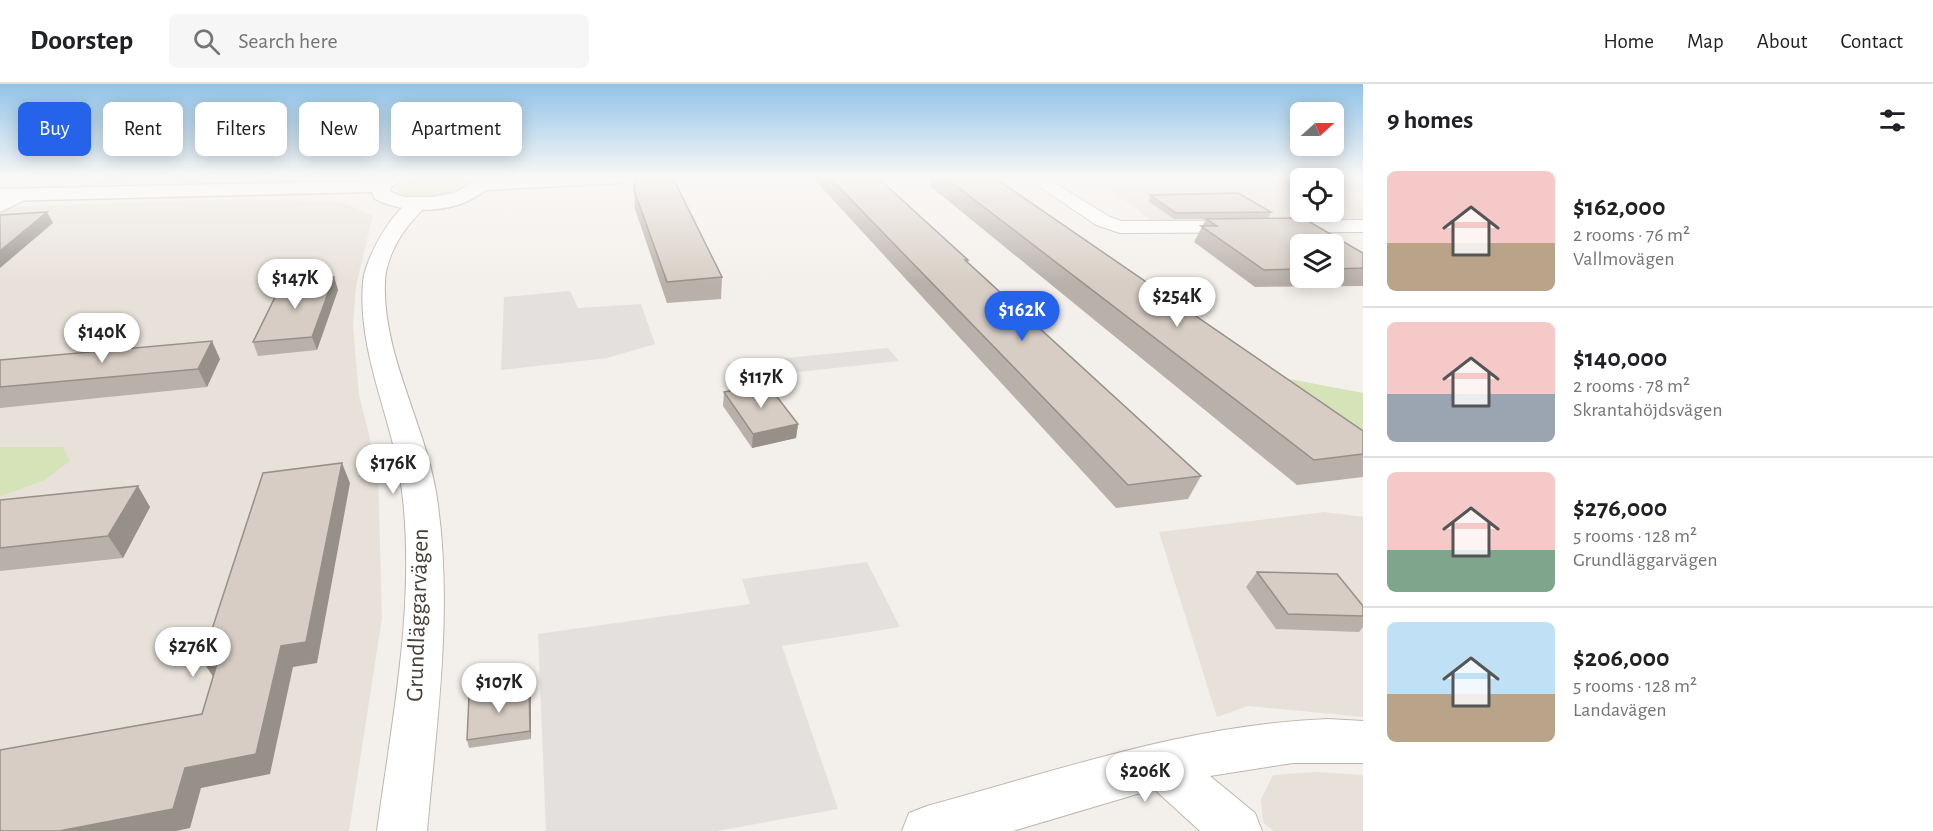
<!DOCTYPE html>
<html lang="en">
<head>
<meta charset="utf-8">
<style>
	:root { --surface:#fff; --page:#f6f6f6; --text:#202124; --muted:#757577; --line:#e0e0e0; --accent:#2563eb }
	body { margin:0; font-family:"Alegreya Sans",sans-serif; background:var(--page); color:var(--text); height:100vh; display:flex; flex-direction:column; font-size:22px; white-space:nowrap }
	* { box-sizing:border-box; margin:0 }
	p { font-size:20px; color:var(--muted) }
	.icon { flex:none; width:33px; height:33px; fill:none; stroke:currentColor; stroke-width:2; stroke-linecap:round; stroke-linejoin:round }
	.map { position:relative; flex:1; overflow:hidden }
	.sheet { display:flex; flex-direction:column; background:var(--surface); width:570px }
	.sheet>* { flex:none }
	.guide { position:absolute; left:18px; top:18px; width:570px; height:54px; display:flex; gap:12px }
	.needle { width:39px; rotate:69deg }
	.controls { position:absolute; left:1290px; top:18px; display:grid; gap:12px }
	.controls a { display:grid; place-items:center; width:54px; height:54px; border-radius:9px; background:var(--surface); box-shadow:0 3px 15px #0003; font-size:30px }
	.price { position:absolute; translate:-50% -51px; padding:0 14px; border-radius:21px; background:#fff; color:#222; font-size:20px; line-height:39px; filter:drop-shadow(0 2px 3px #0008) }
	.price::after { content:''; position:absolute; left:50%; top:36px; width:18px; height:14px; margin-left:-9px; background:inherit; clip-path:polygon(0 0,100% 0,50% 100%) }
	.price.selected { background:var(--accent); color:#fff }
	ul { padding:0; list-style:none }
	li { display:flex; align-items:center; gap:18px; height:150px; padding:0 24px }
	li+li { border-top:2px solid var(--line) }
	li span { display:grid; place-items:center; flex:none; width:168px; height:120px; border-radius:9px; color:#555 }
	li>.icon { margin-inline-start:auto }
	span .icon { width:72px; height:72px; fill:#fffc; stroke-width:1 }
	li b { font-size:26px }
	h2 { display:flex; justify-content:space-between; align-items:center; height:72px; padding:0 24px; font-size:26px }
	.chip { padding:0 21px; border-radius:9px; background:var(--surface); box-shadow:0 3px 15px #0003; font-size:21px; line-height:54px }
	.chip.selected { background:var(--accent); color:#fff }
	header { display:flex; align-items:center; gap:36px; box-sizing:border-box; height:84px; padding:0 30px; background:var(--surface); border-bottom:2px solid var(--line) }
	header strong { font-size:28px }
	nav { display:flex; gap:33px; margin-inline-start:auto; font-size:21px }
	.search { width:420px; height:54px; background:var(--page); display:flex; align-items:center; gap:15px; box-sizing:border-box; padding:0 21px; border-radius:9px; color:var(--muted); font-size:22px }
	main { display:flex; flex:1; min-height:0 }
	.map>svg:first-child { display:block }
</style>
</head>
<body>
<header>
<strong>Doorstep</strong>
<div class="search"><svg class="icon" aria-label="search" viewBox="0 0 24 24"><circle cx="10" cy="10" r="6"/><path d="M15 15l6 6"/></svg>Search here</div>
<nav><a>Home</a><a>Map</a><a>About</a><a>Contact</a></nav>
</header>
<main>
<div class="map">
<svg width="1363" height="747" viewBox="0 0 1363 747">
	<rect width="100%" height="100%" fill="#f3efeb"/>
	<!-- residential -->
	<g fill="#e7e1d9" fill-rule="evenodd">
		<path d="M1114 94H1363V136L1153 138 1096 95ZM1300 94H1334V128H1300Z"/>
		<path d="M237 115 340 118 373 131 356 202 353 242 359 311 378 387 382 534 349 747H0V413L43 397 63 363H0V123Z"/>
		<path d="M1325 428 1363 433V633L1248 622 1217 633 1159 448Z"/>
		<path d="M1318 688 1363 691V747H1273L1263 738 1261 715 1273 691Z"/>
	</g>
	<!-- green -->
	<g fill="#d6e3b8">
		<path d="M101 94H305L93 100Z"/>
		<path d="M412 94H461L465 99C453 116 416 117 399 108L398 101Z"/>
		<path d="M1284 294 1363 309V358Z"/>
		<path d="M0 363H63L70 377 43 397 0 413Z"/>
	</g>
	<!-- parking -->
	<g fill="#e3e0de">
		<path d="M570 207 578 224 641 220 655 260 607 274 501 286 504 213Z"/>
		<path d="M888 264 899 277 734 295 727 280Z"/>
		<path d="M867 478 900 543 782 562 838 725 717 747H546L538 550 750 520 742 495Z"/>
	</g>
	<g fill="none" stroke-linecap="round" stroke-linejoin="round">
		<!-- minor casing -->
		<g stroke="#beb6ae" stroke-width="2">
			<g id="minor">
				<path d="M1027 94H1047L1110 133 1122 137 1363 136V148L1120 149 1096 141Z"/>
				<path d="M21 106 27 107 30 111 27 115 0 128V115Z"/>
				<path d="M419 113 426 115 428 119C424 125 418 130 413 136 399 152 386 175 385 197 382 270 424 337 436 408 454 520 437 635 427 747H377C392 635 416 520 402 407 394 337 357 270 363 198 365 174 395 119 419 113Z"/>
				<path d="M1328 635 1363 637V679H1293L1210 692 1255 729 1262 747H1200L1154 705 1013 747H902L909 729 927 722C1059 686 1191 640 1328 635Z"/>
			</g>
		</g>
		<!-- tertiary casing -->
		<g stroke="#beb6ae" stroke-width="3">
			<path id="tertiary" d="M381 94H402L390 104 391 108 404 113H433L454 109 480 95 626 94 623 98 617 99 485 106C457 130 407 131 375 115L372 108 0 117V105L377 97Z"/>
		</g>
		<!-- minor -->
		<use href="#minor" fill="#fff" fill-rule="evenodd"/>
		<!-- tertiary -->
		<use href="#tertiary" fill="#fff" fill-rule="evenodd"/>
	</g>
	<!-- wall -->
	<g fill="#b9b0a9" fill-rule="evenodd">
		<path d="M813 94H878L968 176 967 178 1201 392 1188 415 1116 424Z"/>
		<path d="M931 94H995L1363 347V393L1297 401 930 102Z"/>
		<path d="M634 106 722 193 721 215 667 219 635 125Z"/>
		<path d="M1150 111 1271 128 1268 134 1174 135 1148 117Z"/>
		<path d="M1303 134 1363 169V202L1255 203 1194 158 1206 135ZM1300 160H1334V194H1300Z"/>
		<path d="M334 193 338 206 317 266 258 272 253 258Z"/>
		<path d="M220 275 207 303 0 324V276Z"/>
		<path d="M724 308 798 340 796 354 752 364 723 322Z"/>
		<path d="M0 416 150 423 123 474 0 487Z"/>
		<path d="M1257 488 1363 522V543L1359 548 1276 545 1246 503Z"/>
		<path d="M531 611V655L469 664 467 656Z"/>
	</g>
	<!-- shaded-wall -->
	<g fill="#969089">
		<path d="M47 128 53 139 0 184V167Z"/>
		<path d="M334 193 338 206 317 266 312 253Z"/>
		<path d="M212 257 220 275 207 303 198 285Z"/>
		<path d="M798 340 796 354 752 364 753 350Z"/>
		<path d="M342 379 350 399 317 579 293 583 270 690 201 704 190 744 176 747H59L185 684 281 562Z"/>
		<path d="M138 402 150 423 123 474 108 452Z"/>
		<path d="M219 573 216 597 202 576Z"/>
		<path d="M529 603 531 611V655L530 647Z"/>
	</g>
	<!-- building -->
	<g fill="#d7cdc4" stroke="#969089" stroke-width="1.5">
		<path d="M635 94H673L722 193 667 198 634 106Z"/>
		<path d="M830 94H878L968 176H965L1201 392 1128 401Z"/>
		<path d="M946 94H995L1363 347V370L1314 376Z"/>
		<path d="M1238 109 1271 128 1176 129 1150 111Z"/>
		<path d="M47 128 0 167V131Z"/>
		<path d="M1303 134 1363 169V184L1334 185V160H1300V185L1264 186 1201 142H1217L1206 135Z"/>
		<path d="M334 193 312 253 253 258 283 197Z"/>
		<path d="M212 257 198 285 0 303V276Z"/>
		<path d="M767 300 798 340 753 350 724 308Z"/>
		<path d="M342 379 306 558 281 562 256 670 185 684 173 725 59 747H0V666L202 630 219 573 202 576 263 389Z"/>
		<path d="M138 402 108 452 0 464V416Z"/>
		<path d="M1257 488 1337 490 1363 522V532L1288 530Z"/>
		<path d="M529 603 530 647 467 656 469 612Z"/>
	</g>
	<!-- sky -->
	<linearGradient id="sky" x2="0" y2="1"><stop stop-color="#91c3e8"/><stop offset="0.47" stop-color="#faf8f6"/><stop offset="1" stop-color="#faf8f6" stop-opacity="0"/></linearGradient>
	<rect width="1363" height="199" fill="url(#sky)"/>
	<g text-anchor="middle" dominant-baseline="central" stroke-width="6" stroke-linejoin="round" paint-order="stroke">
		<!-- street labels -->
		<g font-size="24" fill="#474039" stroke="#fff">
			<text transform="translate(418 531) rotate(-88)">Grundläggarvägen</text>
		</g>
	</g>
</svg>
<div class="controls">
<a><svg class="needle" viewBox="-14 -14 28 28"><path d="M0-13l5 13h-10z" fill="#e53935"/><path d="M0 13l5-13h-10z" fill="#757577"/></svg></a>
<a><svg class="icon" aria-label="locate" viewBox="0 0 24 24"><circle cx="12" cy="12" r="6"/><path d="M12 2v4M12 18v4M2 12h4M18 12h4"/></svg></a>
<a><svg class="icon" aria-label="layers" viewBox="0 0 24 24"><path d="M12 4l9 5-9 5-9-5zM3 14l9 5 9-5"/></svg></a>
</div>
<b class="price" style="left:295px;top:226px">$147K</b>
<b class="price" style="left:1177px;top:244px">$254K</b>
<b class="price selected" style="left:1022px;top:258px">$162K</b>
<b class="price" style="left:102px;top:280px">$140K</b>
<b class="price" style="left:761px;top:325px">$117K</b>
<b class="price" style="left:393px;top:411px">$176K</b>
<b class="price" style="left:193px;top:594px">$276K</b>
<b class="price" style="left:499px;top:630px">$107K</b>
<b class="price" style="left:1145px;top:719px">$206K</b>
<div class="guide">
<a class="chip selected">Buy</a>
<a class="chip">Rent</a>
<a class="chip">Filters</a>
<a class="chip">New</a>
<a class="chip">Apartment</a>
</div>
</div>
<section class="sheet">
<h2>9 homes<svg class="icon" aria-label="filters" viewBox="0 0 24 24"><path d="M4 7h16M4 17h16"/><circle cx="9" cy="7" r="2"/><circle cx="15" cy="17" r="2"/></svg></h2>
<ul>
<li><span style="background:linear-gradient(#f6c9c9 60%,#b9a48a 0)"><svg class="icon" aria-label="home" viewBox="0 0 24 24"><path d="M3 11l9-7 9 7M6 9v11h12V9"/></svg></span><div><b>$162,000</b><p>2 rooms · 76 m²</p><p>Vallmovägen</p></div></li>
<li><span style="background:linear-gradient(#f6c9c9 60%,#9aa5b1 0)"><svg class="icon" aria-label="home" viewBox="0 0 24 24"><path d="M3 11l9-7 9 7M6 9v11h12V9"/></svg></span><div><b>$140,000</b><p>2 rooms · 78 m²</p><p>Skrantahöjdsvägen</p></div></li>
<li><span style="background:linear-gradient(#f6c9c9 65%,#7fa58c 0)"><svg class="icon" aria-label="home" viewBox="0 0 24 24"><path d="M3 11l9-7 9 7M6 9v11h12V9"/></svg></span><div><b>$276,000</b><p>5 rooms · 128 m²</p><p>Grundläggarvägen</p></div></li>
<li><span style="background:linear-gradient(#bfe0f5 60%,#b9a48a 0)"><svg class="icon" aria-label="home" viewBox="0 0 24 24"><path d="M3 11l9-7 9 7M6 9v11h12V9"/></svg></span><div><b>$206,000</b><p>5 rooms · 128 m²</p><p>Landavägen</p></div></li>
</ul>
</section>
</main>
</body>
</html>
